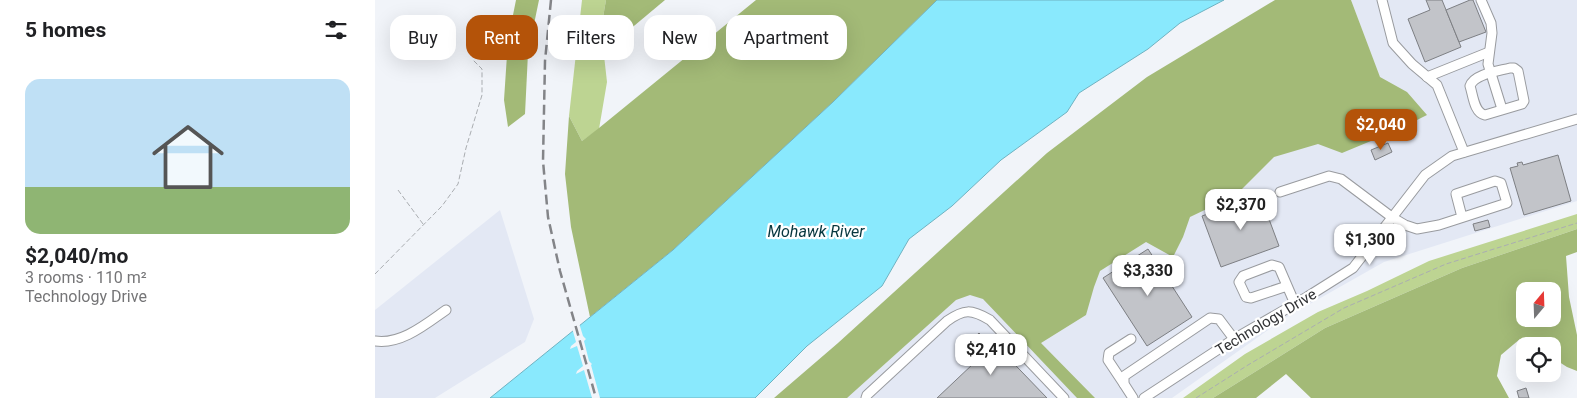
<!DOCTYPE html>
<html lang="en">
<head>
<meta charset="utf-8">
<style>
	:root { --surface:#fff; --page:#f6f6f6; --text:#202124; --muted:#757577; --line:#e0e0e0; --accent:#b45309 }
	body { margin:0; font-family:Roboto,sans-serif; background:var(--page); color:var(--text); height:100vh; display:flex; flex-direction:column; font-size:19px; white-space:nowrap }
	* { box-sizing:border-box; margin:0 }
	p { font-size:16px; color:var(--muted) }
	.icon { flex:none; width:28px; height:28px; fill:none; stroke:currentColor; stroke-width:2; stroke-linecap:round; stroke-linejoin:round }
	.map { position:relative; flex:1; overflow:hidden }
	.details { display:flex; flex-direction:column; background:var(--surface); width:375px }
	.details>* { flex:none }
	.hud { position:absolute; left:15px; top:15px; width:475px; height:45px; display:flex; gap:10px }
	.needle { width:32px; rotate:19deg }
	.controls { position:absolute; left:1141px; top:282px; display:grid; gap:10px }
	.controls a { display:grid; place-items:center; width:45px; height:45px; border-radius:10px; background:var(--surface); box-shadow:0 5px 20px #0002; font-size:25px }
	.price { position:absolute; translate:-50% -42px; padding:0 11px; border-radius:10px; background:#fff; color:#222; font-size:16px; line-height:32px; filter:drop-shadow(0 1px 2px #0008) }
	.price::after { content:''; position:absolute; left:50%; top:30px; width:15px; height:11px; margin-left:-8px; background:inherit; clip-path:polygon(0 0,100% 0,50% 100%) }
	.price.current { background:var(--accent); color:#fff }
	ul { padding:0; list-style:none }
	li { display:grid; align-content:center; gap:10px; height:265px; padding:0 25px }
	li+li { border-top:1px solid var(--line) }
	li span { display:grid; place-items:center; height:155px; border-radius:15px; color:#555 }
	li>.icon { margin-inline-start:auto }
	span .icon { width:90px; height:90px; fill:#fffc; stroke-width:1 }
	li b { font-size:21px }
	h2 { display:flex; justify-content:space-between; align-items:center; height:60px; padding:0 25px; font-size:21px }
	.pill { padding:0 18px; border-radius:15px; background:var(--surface); box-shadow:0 5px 20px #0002; font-size:18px; line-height:45px }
	.pill.current { background:var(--accent); color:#fff }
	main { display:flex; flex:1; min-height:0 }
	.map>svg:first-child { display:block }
</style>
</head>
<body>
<main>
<section class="details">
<h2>5 homes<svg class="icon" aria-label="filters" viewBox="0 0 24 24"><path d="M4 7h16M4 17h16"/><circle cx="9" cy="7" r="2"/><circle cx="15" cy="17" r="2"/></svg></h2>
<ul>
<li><span style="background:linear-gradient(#bfe0f5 70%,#8fb573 0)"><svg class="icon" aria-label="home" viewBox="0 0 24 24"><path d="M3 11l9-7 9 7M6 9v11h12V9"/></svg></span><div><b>$2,040/mo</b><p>3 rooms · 110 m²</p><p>Technology Drive</p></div></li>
</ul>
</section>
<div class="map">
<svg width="1202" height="398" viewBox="0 0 1202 398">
	<rect width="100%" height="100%" fill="#f1f4f9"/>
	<!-- built -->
	<g fill="#e3e8f4">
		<path d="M976 0H1202V201L1009 262 910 318 797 398H453L586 288 1013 100Z"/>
		<path d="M125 210 159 319 150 342 60 398H0V310Z"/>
	</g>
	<!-- green -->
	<g fill="#bdd492">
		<path d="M207 0H231L226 29 232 82 224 129 207 141 194 116Z"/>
		<path d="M1202 214V229L1087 268 950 328 838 398H808L870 354 943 312 992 291 1054 261Z"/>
	</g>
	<!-- forest -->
	<g fill="#a3ba77" fill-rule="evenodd">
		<path d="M141 0H164L153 53 150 114 133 127 129 100 133 40Z"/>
		<path d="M231 0H290L229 51 226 29Z"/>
		<path d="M381 0H562L458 102 298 250 215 317 196 227 190 174 194 116 207 141 224 128Z"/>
		<path d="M900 0H976L1005 77 1032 92 1052 115 1020 131 967 153 943 144 899 157 861 195 815 217 808 237 798 257 771 242 725 271 719 287 711 315 666 343 720 398H702L608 299 595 295 581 300 472 398H399L463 343 672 153 772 77Z"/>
		<path d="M1202 229V252L1191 256 1194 297 1202 335V371L1192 367 1178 358V346H1158L1145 339 1126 355 1122 376 1134 398H936L911 374 881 398H838L950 328 1087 268ZM1150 291H1178V319H1150Z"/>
	</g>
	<!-- water -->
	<path fill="#89e9fd" stroke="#6fb2c1" d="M562 0H849L805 23 773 49 704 93 692 112 626 160 577 206 534 239 507 286 432 346 380 398H115L298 250 458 102Z"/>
	<!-- pier -->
	<path fill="#f1f4f9" d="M204 323 208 336 211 339 209 341 214 361 217 364 216 365 225 398H217L209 370 201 374 202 371 208 366 202 346 195 349 196 346 201 342 197 328Z"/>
	<!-- building -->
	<g fill="#c2c4c9" stroke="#7d7f83">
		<path d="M1051 0H1067L1086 47 1050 62 1033 19 1055 10Z"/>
		<path d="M1095 0H1098L1111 32 1084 42 1071 10Z"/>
		<path d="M1013 143 1017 152 1000 160 996 150Z"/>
		<path d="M1183 155 1196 201 1149 215 1135 168 1143 166 1142 163 1147 162 1148 165Z"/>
		<path d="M885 195 904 246 846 267 827 216Z"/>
		<path d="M1113 220 1115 227 1100 231 1098 224Z"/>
		<path d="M773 249 817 317 772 346 728 278Z"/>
		<path d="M604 333 616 346 619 343 672 398H562L599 363 586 350Z"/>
		<path d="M1150 366V374H1154L1155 378 1146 379 1144 367Z"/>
		<path d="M1151 388 1154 398H1144L1142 391Z"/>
	</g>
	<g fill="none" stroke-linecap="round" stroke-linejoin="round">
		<!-- minor casing -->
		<g stroke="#999b9f" stroke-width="11">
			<g id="minor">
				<path d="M1007 0 1018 43 1037 64 1062 85 1089 152"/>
				<path d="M1106 0 1116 23 1117 33 1113 64 1127 109"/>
				<path d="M1135 68H1139L1143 71 1149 101 1147 104 1110 115C1099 113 1098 95 1095 86 1099 74 1124 71 1135 68Z"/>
				<path d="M1052 77 1114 52"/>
				<path d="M905 192 954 176 966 179 1018 218 1030 225 1042 229 1064 225 1132 203 1126 183 1120 181 1081 194 1087 217"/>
				<path d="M912 286 876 298 871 297 864 282 868 276 897 265 904 267 920 304"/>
				<path d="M0 341C26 345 51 324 71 310"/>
				<path d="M749 384 733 360 734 353 756 339"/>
				<path d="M491 398 492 395 572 321C589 309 596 309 615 320L689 398"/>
				<path d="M758 398 749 384V376L835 318 844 319 859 339"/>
				<path d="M769 398 859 339 932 297 978 268 1050 175 1077 156 1202 119"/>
			</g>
		</g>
		<!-- path -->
		<g stroke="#aaadb1" stroke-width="1" stroke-dasharray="5 2.5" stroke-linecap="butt">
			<path d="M23 190 48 224"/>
			<path d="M0 274 67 206 83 184 91 148 107 95V69L98 60"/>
			<path d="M821 398 873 365 969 308 1071 264 1202 223"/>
		</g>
		<!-- minor -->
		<use href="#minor" stroke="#fff" stroke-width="9"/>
		<!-- rail -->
		<path stroke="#838488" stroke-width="2.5" stroke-dasharray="10 5" stroke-linecap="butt" d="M176 0 170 61 168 161 173 217 185 271 221 398"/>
	</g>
	<g text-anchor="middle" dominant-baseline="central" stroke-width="4.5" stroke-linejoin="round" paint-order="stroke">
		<!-- street labels -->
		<g font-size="15" fill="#313234" stroke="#fff">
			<text transform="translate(891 322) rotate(-31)">Technology Drive</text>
		</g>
		<!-- water labels -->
		<g font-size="16" font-style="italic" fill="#06363e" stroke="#fff">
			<text x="441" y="231">Mohawk River</text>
		</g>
	</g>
</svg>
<div class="controls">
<a><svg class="needle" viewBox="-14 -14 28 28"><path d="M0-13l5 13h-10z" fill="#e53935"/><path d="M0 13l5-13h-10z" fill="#757577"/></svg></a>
<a><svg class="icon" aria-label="locate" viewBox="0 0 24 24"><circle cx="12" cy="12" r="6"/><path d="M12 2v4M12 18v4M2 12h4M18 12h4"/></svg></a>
</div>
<b class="price current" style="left:1006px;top:151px">$2,040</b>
<b class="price" style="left:866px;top:231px">$2,370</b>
<b class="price" style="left:995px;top:266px">$1,300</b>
<b class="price" style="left:773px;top:297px">$3,330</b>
<b class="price" style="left:616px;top:376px">$2,410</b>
<div class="hud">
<a class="pill">Buy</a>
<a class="pill current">Rent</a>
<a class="pill">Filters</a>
<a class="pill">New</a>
<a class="pill">Apartment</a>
</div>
</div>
</main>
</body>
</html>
